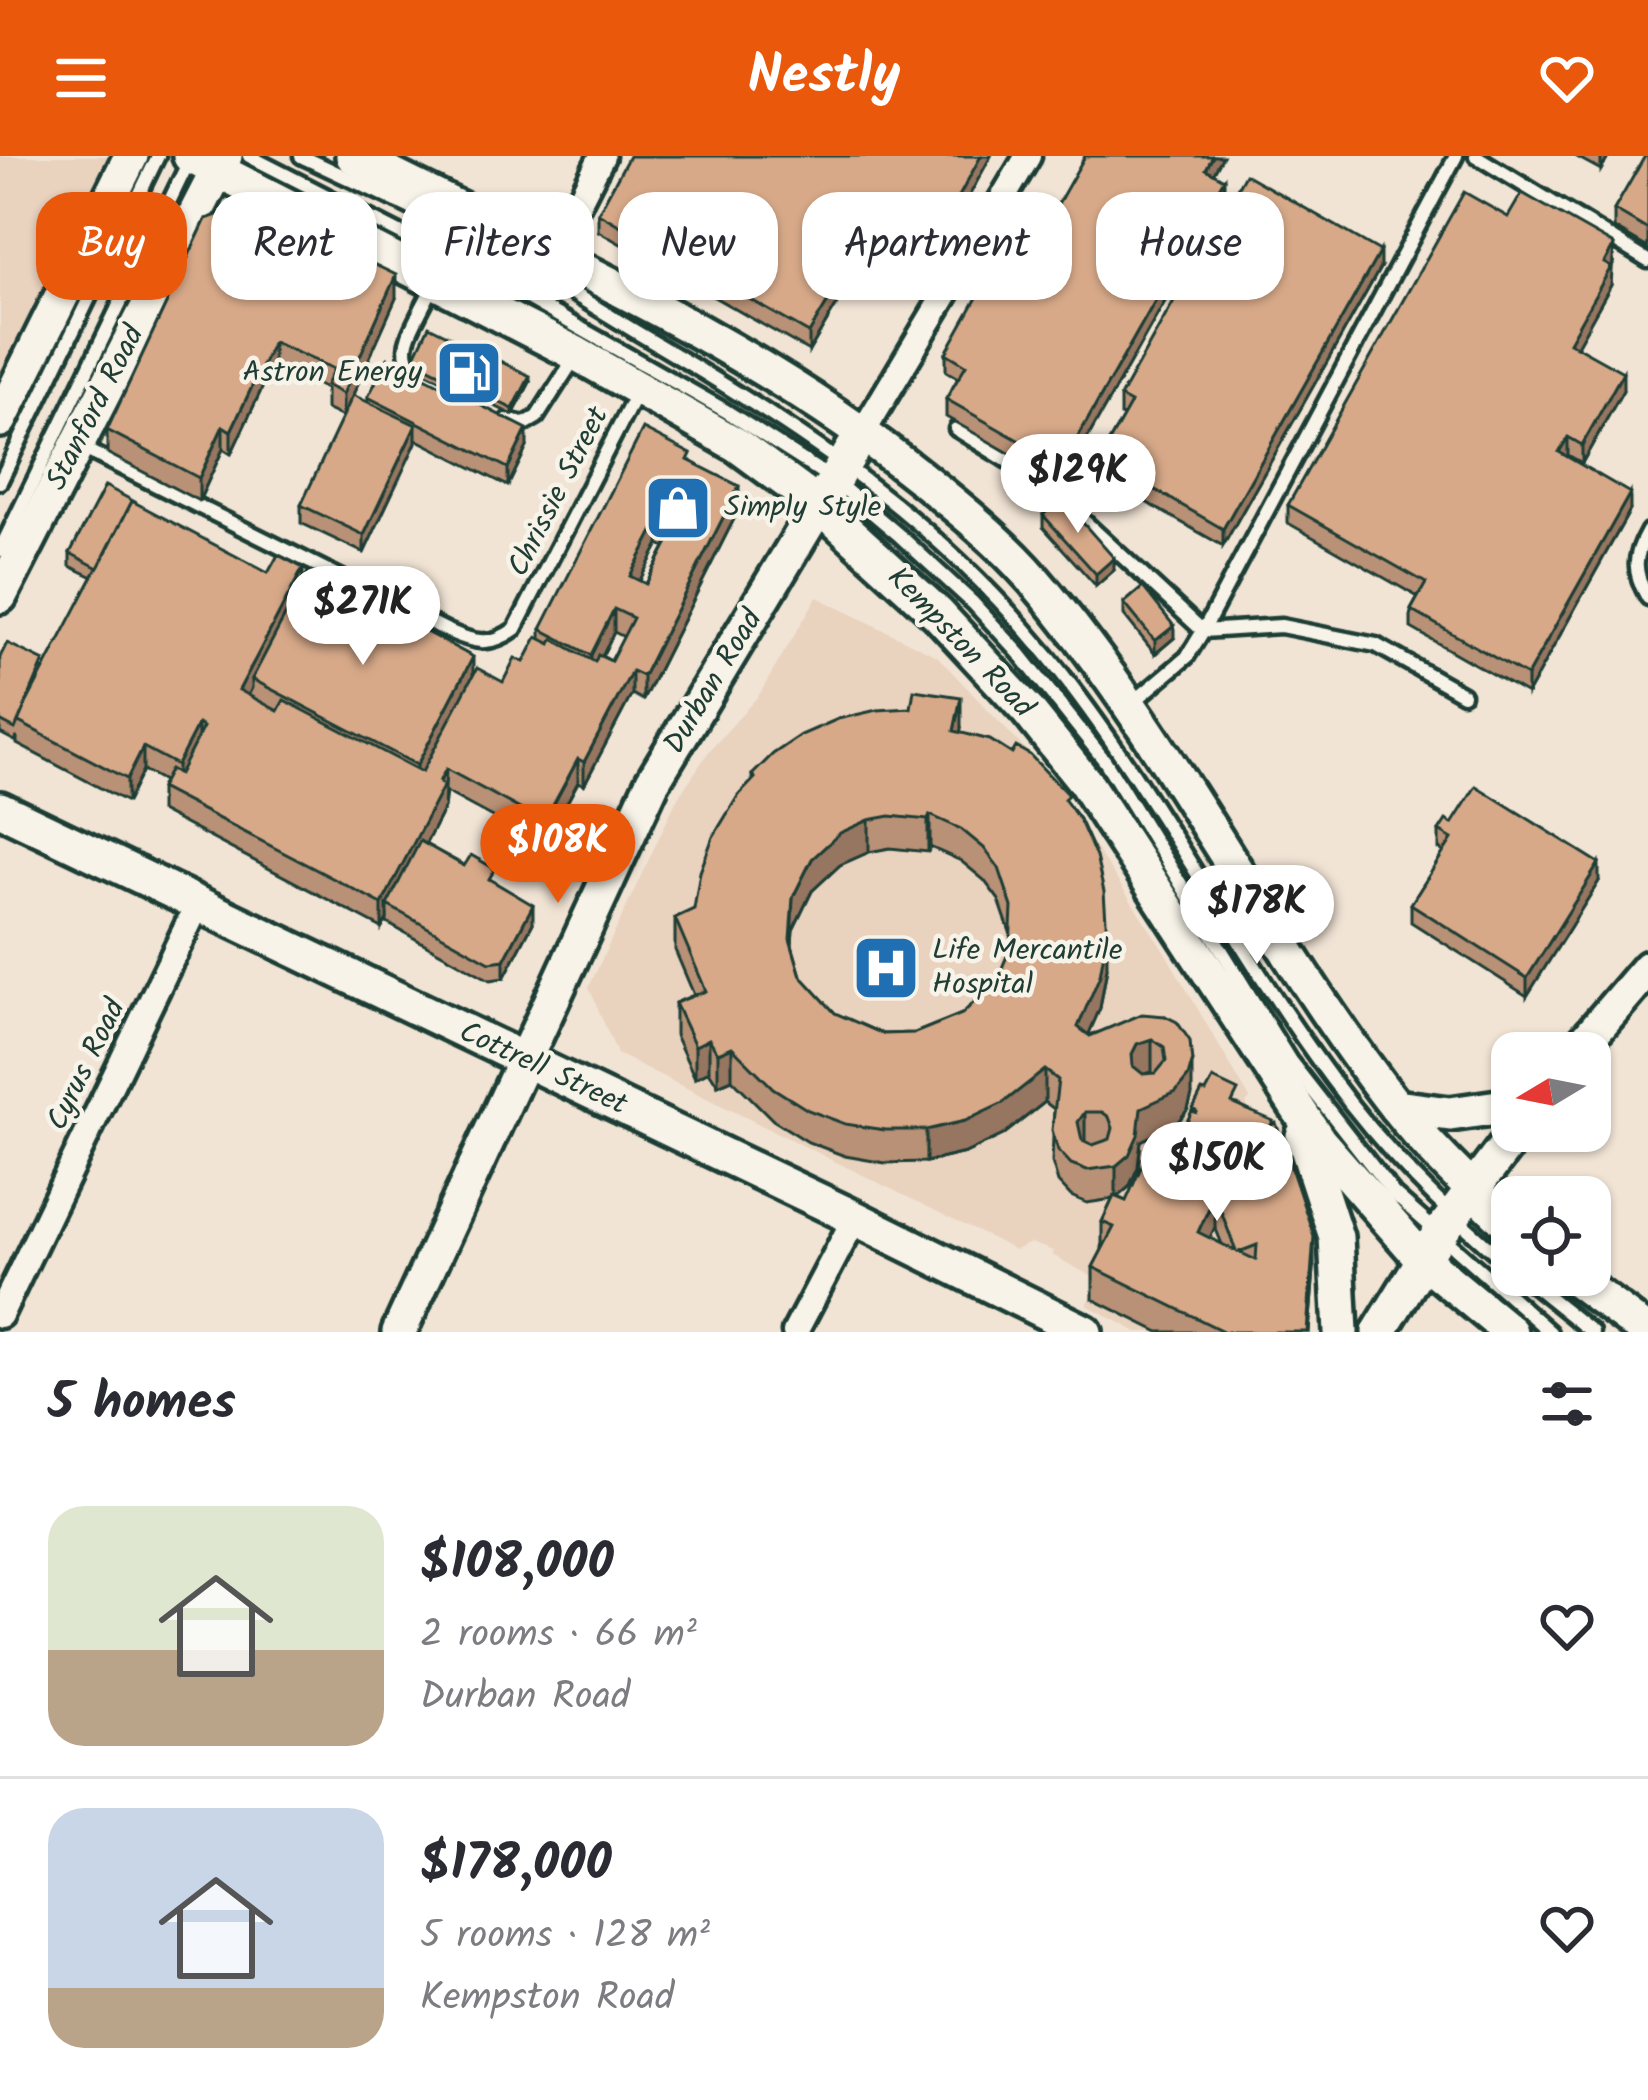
<!DOCTYPE html>
<html lang="en">
<head>
<meta charset="utf-8">
<style>
	:root { --surface:#fff; --page:#f2f2f3; --text:#2b2b33; --muted:#7c7c81; --line:#e1e1e2; --accent:#ea580c }
	body { margin:0; font-family:Kalam,sans-serif; background:var(--page); color:var(--text); height:100vh; display:flex; flex-direction:column; font-size:45px; white-space:nowrap }
	* { box-sizing:border-box; margin:0 }
	p { font-size:39px; color:var(--muted) }
	.icon { flex:none; width:66px; height:66px; fill:none; stroke:currentColor; stroke-width:2; stroke-linecap:round; stroke-linejoin:round }
	.map { position:relative; height:1176px; overflow:hidden }
	.drawer { display:flex; flex-direction:column; background:var(--surface); flex:1 }
	.drawer>* { flex:none }
	.hud { position:absolute; left:36px; top:36px; width:1578px; height:108px; display:flex; gap:24px }
	.needle { width:78px; rotate:260deg }
	.fabs { position:absolute; left:1491px; top:876px; display:grid; gap:24px }
	.fabs a { display:grid; place-items:center; width:120px; height:120px; border-radius:24px; background:var(--surface); box-shadow:0 3px 9px #0004; font-size:60px }
	.price { position:absolute; translate:-50% -102px; padding:0 27px; border-radius:42px; background:#fff; color:#222; font-size:39px; line-height:78px; filter:drop-shadow(0 3px 6px #0008) }
	.price::after { content:''; position:absolute; left:50%; top:72px; width:36px; height:27px; margin-left:-18px; background:inherit; clip-path:polygon(0 0,100% 0,50% 100%) }
	.price.current { background:var(--accent); color:#fff }
	ul { padding:0; list-style:none }
	li { display:flex; align-items:center; gap:36px; height:300px; padding:0 48px }
	li+li { border-top:3px solid var(--line) }
	li span { display:grid; place-items:center; flex:none; width:336px; height:240px; border-radius:36px; color:#555 }
	li>.icon { margin-inline-start:auto }
	span .icon { width:144px; height:144px; fill:#fffc; stroke-width:1 }
	li b { font-size:51px }
	h2 { display:flex; justify-content:space-between; align-items:center; height:144px; padding:0 48px; font-size:51px }
	.chip { padding:0 42px; border-radius:36px; background:var(--surface); box-shadow:0 3px 9px #0004; font-size:42px; line-height:108px }
	.chip.current { background:var(--accent); color:#fff }
	header { display:flex; justify-content:space-between; align-items:center; height:156px; padding:0 48px; background:var(--accent); color:#fff; font-size:54px; font-weight:700 }
	.map>svg:first-child { display:block }
</style>
</head>
<body>
<header><svg class="icon" aria-label="menu" viewBox="0 0 24 24"><path d="M4 6h16M4 12h16M4 18h16"/></svg>Nestly<svg class="icon" aria-label="heart" viewBox="0 0 24 24"><path d="M12 20l-8-8c-3-5 5-10 8-4 3-6 11-1 8 4z"/></svg></header>
<div class="map">
<svg width="1648" height="1176" viewBox="0 0 1648 1176">
	<rect width="100%" height="100%" fill="#f1e4d5"/>
	<filter id="ink" filterUnits="userSpaceOnUse"><feTurbulence type="fractalNoise" baseFrequency=".00833" numOctaves="2"/><feDisplacementMap in="SourceGraphic" scale="24" xChannelSelector="R" yChannelSelector="G"/><feConvolveMatrix kernelMatrix="1 2 1 2 8 2 1 2 1" color-interpolation-filters="sRGB"/></filter>
	<g filter="url(#ink)">
		<!-- built -->
		<g fill="#e9d2be">
			<path d="M0 0H117L0 233Z"/>
			<path d="M817 441 937 500 1033 602 1111 715 1163 793 1250 943 1246 947 1271 995 1314 1113 1309 1176H1137L1087 1149 1099 1124 1052 1099 1053 1095 1031 1087 1015 1094 617 898 589 831 677 643 710 594 759 539Z"/>
		</g>
		<g fill="none" stroke-linecap="round" stroke-linejoin="round">
			<!-- lane casing -->
			<g stroke="#1f3d34" stroke-width="21">
				<g id="lane">
					<path d="M249 0 527 142 726 255 835 325 900 380 973 447 1019 497 1105 605 1290 905 1394 1038 1550 1176"/>
					<path d="M301 0C377 36 455 71 529 112 571 135 612 162 653 186 806 276 935 362 1048 500 1155 632 1230 785 1331 922 1383 993 1444 1055 1512 1111"/>
					<path d="M1476 0 1648 105"/>
					<path d="M435 127C395 205 388 201 468 243"/>
					<path d="M507 264 525 268 537 261 576 200"/>
					<path d="M956 273 1043 327 1203 475 1456 0"/>
					<path d="M82 292 448 475C475 487 490 491 515 473L636 238"/>
					<path d="M0 326 158 0"/>
					<path d="M1648 375C1633 401 1633 416 1648 442"/>
					<path d="M0 394 191 1"/>
					<path d="M1130 549 1187 501 1203 475 1281 470 1376 489 1463 538"/>
					<path d="M1521 1119 1592 1176"/>
				</g>
			</g>
			<!-- street casing -->
			<g stroke="#1f3d34" stroke-width="33">
				<g id="street">
					<path d="M552 99 602 0"/>
					<path d="M863 276 1028 0"/>
					<path d="M0 1159 197 750"/>
					<path d="M795 1176 855 1062"/>
				</g>
			</g>
			<!-- secondary casing -->
			<g stroke="#1f3d34" stroke-width="42">
				<g id="secondary">
					<path d="M190 0 577 198 737 289 820 350 938 458 1028 555 1085 626 1319 985 1423 1104 1510 1176"/>
					<path d="M353 0C546 97 750 186 920 321 960 353 1000 385 1034 424 1172 585 1263 780 1393 947 1428 992 1471 1032 1512 1071"/>
					<path d="M0 264 131 0"/>
					<path d="M0 440 225 0"/>
					<path d="M0 653 855 1062 1085 1176"/>
					<path d="M1575 897 1648 812"/>
					<path d="M1396 951 1450 958 1512 949"/>
					<path d="M1303 980 1336 1081 1341 1176"/>
					<path d="M1570 1119 1647 1176"/>
					<path d="M399 1176 653 625 863 276"/>
					<path d="M1379 1176 1438 1080 1517 975"/>
				</g>
			</g>
			<!-- lane -->
			<use href="#lane" stroke="#f7f3e8" stroke-width="12"/>
			<!-- street -->
			<use href="#street" stroke="#f7f3e8" stroke-width="24"/>
			<!-- secondary -->
			<use href="#secondary" stroke="#f7f3e8" stroke-width="33"/>
		</g>
		<!-- wall -->
		<g fill="#b99176" stroke="#1f3d34" stroke-width="3" fill-rule="evenodd">
			<path d="M1575 0H1609L1601 14Z"/>
			<path d="M1648 0V92L1614 72V54Z"/>
			<path d="M1213 17 1224 41 1062 327 946 261V243L958 222 946 215V197L1005 141Z"/>
			<path d="M598 57 944 86 910 95 890 133 857 115 809 195 598 75Z"/>
			<path d="M1508 61 1614 107 1611 113V129L1576 190 1623 234 1582 307 1568 299 1567 300 1630 354 1527 538 1411 472V454L1418 441 1288 367V349Z"/>
			<path d="M206 63 396 142 343 261 326 253V233L273 209 231 298 223 293 199 345 107 297V274Z"/>
			<path d="M1380 112 1223 390 1100 320V302L1124 260 1120 259V241Z"/>
			<path d="M413 204 530 226 513 259 413 210Z"/>
			<path d="M368 241 527 291 508 330 416 283 364 397 301 367V349L368 246Z"/>
			<path d="M691 305 739 353 643 544 632 538 584 629 578 626 544 689 446 636 444 652 425 688 495 726 533 767 504 822 490 824 387 767V763L382 772 160 655V632L163 625 143 614 127 646 17 588V581L15 585 0 577V501L44 514 93 421 70 410V397L268 417 303 425 473 519 503 526 524 506 541 483V473ZM659 388 665 391 646 428 639 425ZM614 476 624 481 611 505 602 500Z"/>
			<path d="M1043 359 1114 414 1096 430 1043 371Z"/>
			<path d="M1124 447 1174 482 1155 498 1124 459Z"/>
			<path d="M961 573 960 577 1068 649 1107 811 1100 852 1088 879 1165 860 1192 939 1188 953 1176 968 1141 985 1138 1011 1129 1031 1117 1041 1126 1045 1176 990 1193 953 1238 949 1273 968 1314 1113 1309 1176H1159L1093 1143V1111L1102 1094V1066L1113 1043 1087 1047 1071 1040 1058 1026 1052 1006 1054 953 1045 946 1003 979 965 997 926 1006 885 1007 845 1000 808 986 773 964 732 923 718 929 709 915 695 922 675 879V847L694 839 675 794V762L694 753 752 626V619ZM930 691 961 705 984 724 999 744 1011 779 1010 793 997 824 962 858 915 877 883 878 835 857 801 820 792 789 793 774 812 735 840 709 869 696 890 692 928 696ZM1215 1071 1222 1088 1210 1082Z"/>
			<path d="M1452 668 1599 725 1527 840 1411 766V748L1444 696 1439 693V675Z"/>
		</g>
		<!-- shaded-wall -->
		<g fill="#967660" stroke="#1f3d34" stroke-width="3">
			<path d="M981 0H991L944 86 910 95 890 133V115L910 77Z"/>
			<path d="M1213 0H1223L1206 31V13Z"/>
			<path d="M1601 0H1609L1601 14Z"/>
			<path d="M1224 23V41L1062 327V309Z"/>
			<path d="M1614 89 1611 129 1569 204V186L1604 107Z"/>
			<path d="M1380 95V112L1223 390V373Z"/>
			<path d="M857 97V115L809 195V177Z"/>
			<path d="M396 119V142L343 261V238Z"/>
			<path d="M273 186V209L231 298V275Z"/>
			<path d="M1623 216V234L1582 307V289Z"/>
			<path d="M530 220V226L513 259V253Z"/>
			<path d="M416 269V287L364 397V379Z"/>
			<path d="M223 270V293L199 345V322Z"/>
			<path d="M527 273V291L508 330V312Z"/>
			<path d="M1568 281V299L1559 314V296Z"/>
			<path d="M739 330V353L643 544V520Z"/>
			<path d="M1630 337V354L1527 538V520Z"/>
			<path d="M659 364V388L630 443V420Z"/>
			<path d="M1114 402V414L1096 430V418Z"/>
			<path d="M303 412V435L252 523V532L239 558V534Z"/>
			<path d="M614 453V476L591 522V499Z"/>
			<path d="M1174 470V482L1155 498V485Z"/>
			<path d="M473 501V524L417 633V609Z"/>
			<path d="M632 515V538L584 629V606Z"/>
			<path d="M961 541V573L954 607V575Z"/>
			<path d="M198 568V592L177 632V609Z"/>
			<path d="M143 591V614L127 646V623Z"/>
			<path d="M578 603V626L544 689V666Z"/>
			<path d="M446 613 444 652 393 752 387 749V763L382 772V748Z"/>
			<path d="M930 659V691L928 696V664Z"/>
			<path d="M869 664V696L840 709 812 735 793 774 790 816 793 741 812 703 840 677Z"/>
			<path d="M1599 707V725L1527 840V822Z"/>
			<path d="M533 749V767L504 822V804Z"/>
			<path d="M1107 779V811L1100 852 1078 903V871Z"/>
			<path d="M709 883V915L695 922V890Z"/>
			<path d="M1152 883V916L1137 920 1132 930V898L1137 888Z"/>
			<path d="M732 891V923L718 929V897Z"/>
			<path d="M1192 907V939L1188 953 1176 968 1141 985 1138 1011 1129 1031 1116 1042V1010L1141 952Z"/>
			<path d="M1045 914V946L1003 979 965 997 926 1006V974Z"/>
			<path d="M1085 956V988L1078 998V966Z"/>
			<path d="M1211 1000V1025L1207 1015V1039L1198 1027Z"/>
			<path d="M1215 1039V1071L1198 1108V1076Z"/>
			<path d="M1314 1080V1113L1309 1176H1307Z"/>
		</g>
		<!-- building -->
		<g fill="#d7a989" stroke="#1f3d34" stroke-width="3" fill-rule="evenodd">
			<path d="M629 0H981L944 68 910 77 890 115 857 97 809 177 598 57Z"/>
			<path d="M1085 0H1213L1206 13 1224 23 1062 309 946 243 966 209 946 197 984 129 1005 141Z"/>
			<path d="M1645 0H1648V74L1614 54Z"/>
			<path d="M1245 18 1380 95 1223 373 1100 302 1131 247 1120 241Z"/>
			<path d="M1464 36 1508 61 1522 37 1614 89 1604 107 1611 111 1569 186 1623 216 1582 289 1568 281 1559 296 1630 337 1527 520 1411 454 1426 427 1288 349Z"/>
			<path d="M248 48 396 119 343 238 326 229 334 213 273 186 231 275 223 270 199 322 107 274 206 63Z"/>
			<path d="M429 170 530 220 513 253 413 204Z"/>
			<path d="M388 202 527 273 508 312 368 241Z"/>
			<path d="M353 239 416 269 364 379 301 349Z"/>
			<path d="M643 273 691 298 688 304 739 330 643 520 632 515 584 606 578 603 544 666 446 613 439 626 444 629 382 748 160 632 170 613 179 618 203 571 198 568 177 609 143 591 127 623 17 565 132 345 268 417 278 399 303 412 239 534 278 555 284 544 422 616 477 512 503 526 515 502 524 506 537 481 551 488 553 483 595 506 598 499 611 505 633 462 614 453 591 499 541 473ZM659 364 675 373 646 428 630 420Z"/>
			<path d="M105 330 137 347 132 345 98 412 70 397Z"/>
			<path d="M1061 342 1114 402 1096 418 1043 359Z"/>
			<path d="M309 414 473 501 417 609 252 523Z"/>
			<path d="M1143 431 1174 470 1155 485 1124 447Z"/>
			<path d="M7 487 44 505 15 573 0 565V501Z"/>
			<path d="M914 534 961 541 954 575 990 584 1012 598 1016 591 1030 599 1068 639 1064 643 1079 663 1096 701 1104 736 1107 779 1100 819 1078 871 1090 880 1142 858 1165 860 1177 866 1190 885 1192 907 1188 921 1176 936 1141 952 1138 979 1129 999 1116 1010 1087 1014 1071 1008 1058 994 1052 974 1058 924 1045 914 1003 947 965 965 926 974H885L845 968 808 954 773 932 732 891 718 897 709 883 695 890 675 847 706 835 675 762 694 753 700 716 713 681 738 640 755 622 752 619 773 598 801 579 838 563 877 554 911 552ZM930 659 961 673 984 692 999 712 1012 751 1010 793 997 824 962 858 915 877 883 878 835 857 801 820 790 783 793 741 812 703 840 677 869 664 890 660 928 664ZM1152 883 1164 891 1166 905 1156 917 1143 918 1133 910 1132 898 1137 888ZM1085 956H1102L1109 961 1113 972 1110 983 1093 989 1082 984 1078 966Z"/>
			<path d="M1476 630 1599 707 1527 822 1411 748 1452 683 1439 675 1446 664 1452 668Z"/>
			<path d="M420 685 464 710 471 699 495 713 489 723 533 749 504 804 490 806 387 749Z"/>
			<path d="M1213 923 1238 935 1232 947 1273 965 1271 969 1276 967 1314 1080 1307 1176H1225L1093 1111 1114 1071 1102 1066 1114 1040 1126 1045 1154 982 1176 990 1192 955 1198 957 1193 953 1202 935 1206 936ZM1211 1000 1226 1007 1207 1015 1213 1033 1198 1027ZM1215 1039 1236 1095 1198 1076ZM1257 1089 1256 1104 1239 1096Z"/>
		</g>
	</g>
	<!-- icons -->
	<defs>
		<g id="fuel-square" transform="scale(3.45)"><rect x="-9" y="-9" width="18" height="18" rx="4" fill="#1f6fb2" stroke="#f7f3e8"/><path d="M-5.5-6h7V0h2V4h1.3V-2.5L3-4.5l.8-.8L6-3V5H2.5V1h-1V6h-7ZM-4.2-4.7v3.2H.2V-4.7Z" fill="#fff"/></g>
		<g id="shop-square" transform="scale(3.45)"><rect x="-9" y="-9" width="18" height="18" rx="4" fill="#1f6fb2" stroke="#f7f3e8"/><path d="M-5-2.5h2.3a2.7 3.5 0 0 1 5.4 0H5L5.5 6h-11ZM-1.5-2.5h3a1.5 2.3 0 0 0-3 0Z" fill="#fff"/></g>
		<g id="hospital-square" transform="scale(3.45)"><rect x="-9" y="-9" width="18" height="18" rx="4" fill="#1f6fb2" stroke="#f7f3e8"/><path d="M-5-5h3v3.5h4V-5h3V5h-3V1.5h-4V5h-3Z" fill="#fff"/></g>
	</defs>
	<g fill-rule="evenodd">
		<use href="#fuel-square" x="469" y="217"/>
		<use href="#shop-square" x="678" y="352"/>
		<use href="#hospital-square" x="886" y="812"/>
	</g>
	<g text-anchor="middle" dominant-baseline="central" stroke-width="9" stroke-linejoin="round" paint-order="stroke">
		<!-- poi labels -->
		<g font-size="30" fill="#1f3d34" stroke="#f7f3e8" text-anchor="start">
			<text x="422" y="217" text-anchor="end">Astron Energy</text>
			<text x="724" y="352">Simply Style</text>
			<text x="932" y="795">Life Mercantile<tspan x="932" dy="34">Hospital</tspan></text>
		</g>
		<!-- street labels -->
		<g font-size="30" fill="#1f3d34" stroke="#f7f3e8">
			<text transform="translate(96 252) rotate(-63)">Stanford Road</text>
			<text transform="translate(559 336) rotate(-63)">Chrissie Street</text>
			<text transform="translate(960 487) rotate(46)">Kempston Road</text>
			<text transform="translate(714 526) rotate(-59)">Durban Road</text>
			<text transform="translate(87 909) rotate(-64)">Cyrus Road</text>
			<text transform="translate(543 913) rotate(25)">Cottrell Street</text>
		</g>
	</g>
</svg>
<div class="fabs">
<a><svg class="needle" viewBox="-14 -14 28 28"><path d="M0-13l5 13h-10z" fill="#e53935"/><path d="M0 13l5-13h-10z" fill="#7c7c81"/></svg></a>
<a><svg class="icon" aria-label="locate" viewBox="0 0 24 24"><circle cx="12" cy="12" r="6"/><path d="M12 2v4M12 18v4M2 12h4M18 12h4"/></svg></a>
</div>
<b class="price" style="left:1078px;top:380px">$129K</b>
<b class="price" style="left:363px;top:512px">$271K</b>
<b class="price current" style="left:558px;top:750px">$108K</b>
<b class="price" style="left:1257px;top:811px">$178K</b>
<b class="price" style="left:1217px;top:1068px">$150K</b>
<div class="hud">
<a class="chip current">Buy</a>
<a class="chip">Rent</a>
<a class="chip">Filters</a>
<a class="chip">New</a>
<a class="chip">Apartment</a>
<a class="chip">House</a>
</div>
</div>
<section class="drawer">
<h2>5 homes<svg class="icon" aria-label="filters" viewBox="0 0 24 24"><path d="M4 7h16M4 17h16"/><circle cx="9" cy="7" r="2"/><circle cx="15" cy="17" r="2"/></svg></h2>
<ul>
<li><span style="background:linear-gradient(#dfe7d0 60%,#b9a48a 0)"><svg class="icon" aria-label="home" viewBox="0 0 24 24"><path d="M3 11l9-7 9 7M6 9v11h12V9"/></svg></span><div><b>$108,000</b><p>2 rooms · 66 m²</p><p>Durban Road</p></div><svg class="icon" aria-label="heart" viewBox="0 0 24 24"><path d="M12 20l-8-8c-3-5 5-10 8-4 3-6 11-1 8 4z"/></svg></li>
<li><span style="background:linear-gradient(#c9d6e8 75%,#b9a48a 0)"><svg class="icon" aria-label="home" viewBox="0 0 24 24"><path d="M3 11l9-7 9 7M6 9v11h12V9"/></svg></span><div><b>$178,000</b><p>5 rooms · 128 m²</p><p>Kempston Road</p></div><svg class="icon" aria-label="heart" viewBox="0 0 24 24"><path d="M12 20l-8-8c-3-5 5-10 8-4 3-6 11-1 8 4z"/></svg></li>
</ul>
</section>
</body>
</html>
